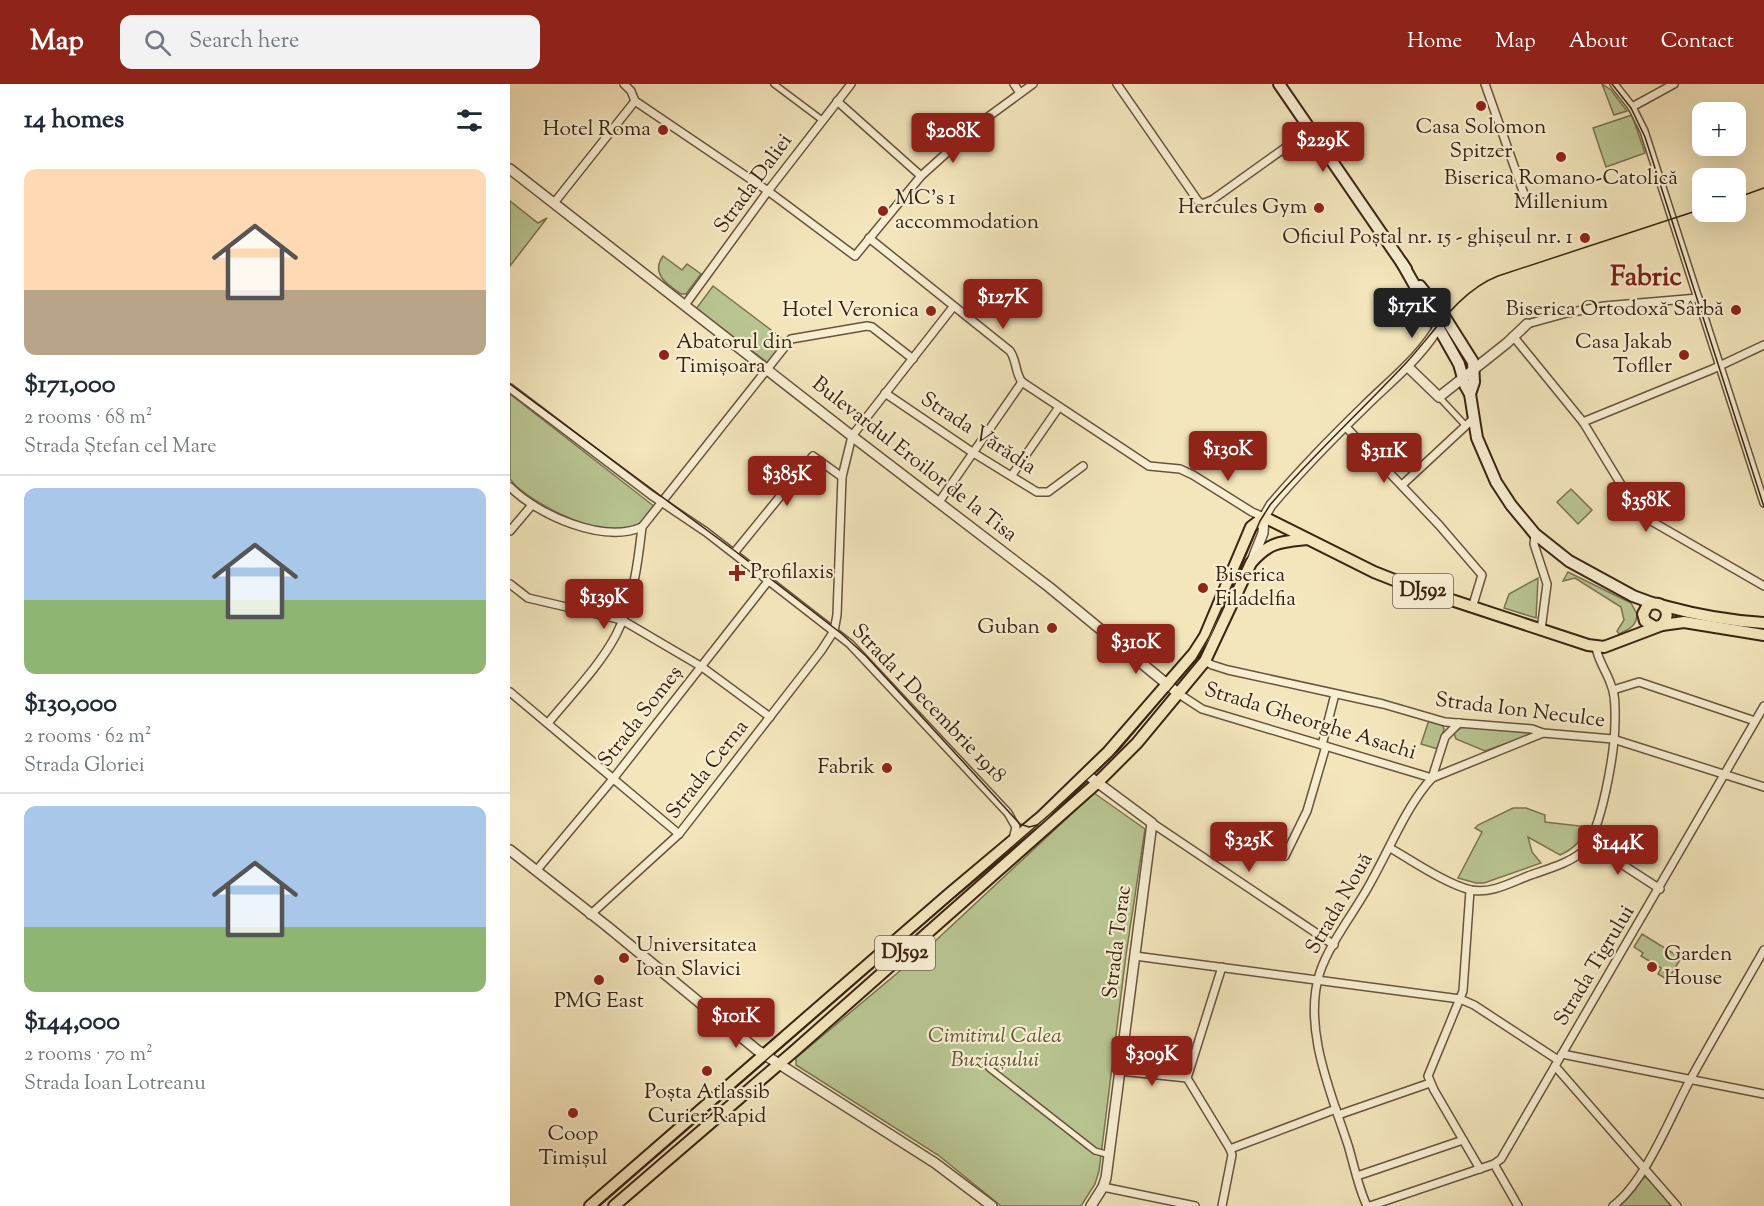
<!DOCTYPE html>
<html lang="en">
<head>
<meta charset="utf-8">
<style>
	:root { --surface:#fff; --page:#f2f2f3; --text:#1f2937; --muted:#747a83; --line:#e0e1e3; --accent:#8f2418 }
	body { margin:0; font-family:"Sorts Mill Goudy",serif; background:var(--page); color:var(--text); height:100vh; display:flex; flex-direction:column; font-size:22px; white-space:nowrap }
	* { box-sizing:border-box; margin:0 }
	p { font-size:20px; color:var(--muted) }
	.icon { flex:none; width:33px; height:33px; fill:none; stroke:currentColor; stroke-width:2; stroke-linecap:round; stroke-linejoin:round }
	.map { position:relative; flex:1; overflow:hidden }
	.details { display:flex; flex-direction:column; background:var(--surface); width:510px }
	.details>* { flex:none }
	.tools { position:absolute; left:1182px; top:18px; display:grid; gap:12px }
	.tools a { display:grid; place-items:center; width:54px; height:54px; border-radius:12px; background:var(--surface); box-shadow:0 6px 24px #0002; font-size:30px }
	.price { position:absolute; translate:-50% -51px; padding:0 14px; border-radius:6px; background:var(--accent); color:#fff; font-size:20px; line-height:39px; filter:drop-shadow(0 2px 3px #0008) }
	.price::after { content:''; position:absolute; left:50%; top:36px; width:18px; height:14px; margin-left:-9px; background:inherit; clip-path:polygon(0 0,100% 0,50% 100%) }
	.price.current { background:#222; color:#fff }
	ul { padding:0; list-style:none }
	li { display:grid; align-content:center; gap:12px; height:318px; padding:0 24px }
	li+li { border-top:2px solid var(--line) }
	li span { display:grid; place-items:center; height:186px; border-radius:12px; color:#555 }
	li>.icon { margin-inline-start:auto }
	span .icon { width:108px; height:108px; fill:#fffc; stroke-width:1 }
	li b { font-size:26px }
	h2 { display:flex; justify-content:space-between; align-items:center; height:72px; padding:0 24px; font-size:26px }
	header { display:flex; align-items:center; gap:36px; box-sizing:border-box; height:84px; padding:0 30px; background:var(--accent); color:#fff }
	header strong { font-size:28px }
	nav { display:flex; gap:33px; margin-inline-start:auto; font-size:21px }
	.search { width:420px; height:54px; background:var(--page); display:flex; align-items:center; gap:15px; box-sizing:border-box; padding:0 21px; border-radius:12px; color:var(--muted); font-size:22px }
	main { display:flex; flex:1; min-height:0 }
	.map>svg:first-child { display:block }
</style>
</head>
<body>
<header>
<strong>Map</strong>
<div class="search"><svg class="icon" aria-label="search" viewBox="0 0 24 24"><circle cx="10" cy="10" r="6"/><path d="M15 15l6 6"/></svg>Search here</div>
<nav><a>Home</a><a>Map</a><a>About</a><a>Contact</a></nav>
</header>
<main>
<section class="details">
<h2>14 homes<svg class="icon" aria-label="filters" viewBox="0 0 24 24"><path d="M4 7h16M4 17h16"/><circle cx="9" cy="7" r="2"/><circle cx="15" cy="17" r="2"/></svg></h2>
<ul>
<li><span style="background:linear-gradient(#ffd9b3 65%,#b9a48a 0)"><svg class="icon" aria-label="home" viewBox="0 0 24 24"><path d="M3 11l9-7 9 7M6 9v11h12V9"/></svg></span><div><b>$171,000</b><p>2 rooms · 68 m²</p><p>Strada Ștefan cel Mare</p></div></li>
<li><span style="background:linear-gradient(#a9c7e8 60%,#8fb573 0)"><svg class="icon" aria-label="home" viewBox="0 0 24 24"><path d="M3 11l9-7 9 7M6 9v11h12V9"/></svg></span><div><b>$130,000</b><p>2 rooms · 62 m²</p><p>Strada Gloriei</p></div></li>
<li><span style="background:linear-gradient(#a9c7e8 65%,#8fb573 0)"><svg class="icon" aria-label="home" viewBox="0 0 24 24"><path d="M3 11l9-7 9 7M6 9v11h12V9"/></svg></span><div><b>$144,000</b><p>2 rooms · 70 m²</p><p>Strada Ioan Lotreanu</p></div></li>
</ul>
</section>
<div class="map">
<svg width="1254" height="1122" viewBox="0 0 1254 1122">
	<rect width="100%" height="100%" fill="#f4e6bc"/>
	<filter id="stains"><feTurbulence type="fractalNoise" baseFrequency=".00333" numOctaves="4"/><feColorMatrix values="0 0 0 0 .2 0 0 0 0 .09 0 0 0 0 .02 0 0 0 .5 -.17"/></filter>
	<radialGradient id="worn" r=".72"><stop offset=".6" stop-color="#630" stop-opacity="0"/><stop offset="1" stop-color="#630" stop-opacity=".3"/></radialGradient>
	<!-- green -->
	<g fill="#b9c692" stroke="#797452" stroke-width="1.5">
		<path d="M1092 0 1101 6 1117 27 1104 31Z"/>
		<path d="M1122 31 1135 69 1096 83 1083 44Z"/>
		<path d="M0 117 28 139 37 134 0 182Z"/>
		<path d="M153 172 172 186 177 180 191 190 176 210H171C158 201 140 190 153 172Z"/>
		<path d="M203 202 277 258 258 279 186 225Z"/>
		<path d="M0 310 145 423C139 430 134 438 125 442 92 456 29 423 5 401L0 395Z"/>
		<path d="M1061 405 1082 426 1068 440 1047 418Z"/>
		<path d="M1058 488 1121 519 1127 530C1127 542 1119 545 1109 550L1107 547 1114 536 1111 523 1065 494 1053 497Z"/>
		<path d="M1028 494 1026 534 994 524 999 510Z"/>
		<path d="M919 636 932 641 934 645 928 665 911 660Z"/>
		<path d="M955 641 1022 648V650L975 667 946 655 944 649Z"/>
		<path d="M584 709 635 745 616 871 589 1087 585 1100 571 1122H491L428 1071 286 981V974L422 860Z"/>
		<path d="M1003 724H1016L1035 731V738L1079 743C1071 756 1064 765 1050 771L1018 753 1022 768 1031 779 974 799H966L948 794 972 748 965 744 968 741Z"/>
		<path d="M1132 850 1171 874 1158 896 1148 890 1151 884 1131 872 1133 869 1124 863Z"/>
		<path d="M1136 1093 1163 1122H1107L1131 1095Z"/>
	</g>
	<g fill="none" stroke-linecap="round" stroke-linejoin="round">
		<!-- pedestrian casing -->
		<g stroke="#68543c" stroke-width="8">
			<g id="pedestrian">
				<path d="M264 0 312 36"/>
				<path d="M929 313 956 342"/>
				<path d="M479 984 585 1067 600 1071"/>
			</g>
		</g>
		<!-- minor casing -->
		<g stroke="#68543c" stroke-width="10">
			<g id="minor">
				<path d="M114 0 121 7 125 17 258 107 345 172 411 92 471 38 523 0"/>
				<path d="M504 0 510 9"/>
				<path d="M607 0 688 117 692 120 702 116 800 46"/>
				<path d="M975 0 1014 110"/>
				<path d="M1104 0 1122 23 1134 47 1254 419"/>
				<path d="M327 17 411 92"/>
				<path d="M1122 23 1164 0"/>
				<path d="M44 119 125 17"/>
				<path d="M359 154 500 267C507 277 505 289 512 298"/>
				<path d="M175 221 258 107 341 0"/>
				<path d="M1017 240 1057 229 1094 222 1188 214"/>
				<path d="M1003 252 1073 338 1129 430 1254 502"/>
				<path d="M512 298 639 382 670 385 683 391 742 428 754 433"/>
				<path d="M0 304 141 411 196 448 340 560 498 729 506 743 503 755"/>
				<path d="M375 309 462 368 527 408H538L573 382"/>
				<path d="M1073 338 1203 285 1254 261"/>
				<path d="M835 342 929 441 972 491 962 524"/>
				<path d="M502 391 549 323"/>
				<path d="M892 401 963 335"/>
				<path d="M0 403C28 431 93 460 132 443L281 255 357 242 362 243 403 275"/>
				<path d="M429 418 512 298"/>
				<path d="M0 447 22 421"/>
				<path d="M1025 450 1024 460 1037 500 1031 546"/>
				<path d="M224 469 303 372 332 393"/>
				<path d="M0 500 18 514 112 536 192 583 260 633"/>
				<path d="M695 577 702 581 718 586 873 620 935 638 1022 645 1033 649 1103 655 1254 703"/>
				<path d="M1103 606 1129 598 1245 637"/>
				<path d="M0 608 169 750"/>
				<path d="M669 610 692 625 922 694"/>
				<path d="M38 639C61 611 89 583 106 551 123 518 128 479 132 443"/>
				<path d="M812 661 825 610"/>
				<path d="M922 694 935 653 949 639"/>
				<path d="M642 739 824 861"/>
				<path d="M1079 759 1150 805"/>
				<path d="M880 764C903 777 936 800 961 806 981 810 1000 799 1018 792 1034 786 1058 780 1072 768 1092 749 1105 665 1105 637 1105 626 1106 612 1101 601 1097 588 1088 577 1086 563"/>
				<path d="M775 772 797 727 816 662"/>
				<path d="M26 787 103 695 259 496"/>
				<path d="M960 806 953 907 918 992 924 1006 970 1085"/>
				<path d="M80 831 169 750 311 567 324 547 327 531 332 393 342 352 443 223"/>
				<path d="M625 872 950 915 964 921 1048 976"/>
				<path d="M712 883 677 994 720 1065 722 1071 712 1122"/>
				<path d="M1052 970 1254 1010"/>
				<path d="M1045 982 1167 1122"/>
				<path d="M610 987 677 994"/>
				<path d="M828 1031 920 999"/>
				<path d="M720 1065 826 1025"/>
				<path d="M984 1080 1008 1122"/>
				<path d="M847 1092 953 1056"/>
				<path d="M593 1103 685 1122"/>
				<path d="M857 1122C848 1103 844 1081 838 1061 821 1009 792 943 810 888 820 858 847 825 862 796 880 764 897 721 922 694L1033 649"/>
				<path d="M860 1122 984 1080 991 1075 1254 622"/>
				<path d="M1103 1122C1135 1098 1160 1034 1179 998 1203 954 1229 910 1254 866"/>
			</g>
		</g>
		<!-- tertiary casing -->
		<g stroke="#68543c" stroke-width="12">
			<g id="tertiary">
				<path d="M0 85 347 356 539 503 669 610"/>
				<path d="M897 282 929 313 997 259 1017 240"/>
				<path d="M742 477 753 449 754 433 761 421C790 387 822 354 854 323 880 297 914 271 931 238"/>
				<path d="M576 690 642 739 596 1094 593 1103 581 1122"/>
				<path d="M0 766 98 843 247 966 425 1079 482 1122"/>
			</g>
		</g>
		<!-- secondary casing -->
		<g stroke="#392312" stroke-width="14">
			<g id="secondary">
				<path d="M769 0 896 185"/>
				<path d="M892 179 949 280 955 301 960 310 967 354 986 398 1001 421 1025 450 1059 477 1123 512 1142 519"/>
				<path d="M910 202 934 232 963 278 964 298 960 310"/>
			</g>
		</g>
		<!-- primary casing -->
		<g stroke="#392312" stroke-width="14">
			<g id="primary">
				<path d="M1154 522C1187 531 1220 537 1254 539"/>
				<path d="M1152 541 1174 538 1254 551"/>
				<path d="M80 1122 439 810 532 732 598 668 684 569 695 552 741 443 754 433 864 488 902 503 1078 561 1094 563 1152 541C1163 529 1153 515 1138 521L1133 530 1135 537 1145 543"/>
				<path d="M104 1122 283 968 588 698 627 659 695 577 741 479C759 458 770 458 797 455"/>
			</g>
		</g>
		<!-- pedestrian -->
		<use href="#pedestrian" stroke="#f8efd3" stroke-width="5"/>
		<!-- minor -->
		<use href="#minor" stroke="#f8efd3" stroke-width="7"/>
		<!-- tertiary -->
		<use href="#tertiary" stroke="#f8efd3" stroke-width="9"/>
		<!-- secondary -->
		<use href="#secondary" stroke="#f8efd3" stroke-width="10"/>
		<!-- primary -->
		<use href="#primary" stroke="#f4e6bc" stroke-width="10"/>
		<!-- tram -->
		<g stroke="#392312" stroke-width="1.5">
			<path d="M1102 0 1121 24 1135 53 1254 423"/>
			<path d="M1226 114 1254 104"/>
			<path d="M0 300 225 467 332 550 356 572 510 740 519 743 527 741"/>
			<path d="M88 1122 540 730 608 667 686 575 699 553 750 437 760 421C803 371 851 327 896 279 924 249 949 207 988 192L1192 125"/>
		</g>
	</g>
	<!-- markers -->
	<g fill="#8f2418" stroke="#f8efd3" stroke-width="2">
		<circle cx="971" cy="22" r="6"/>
		<circle cx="153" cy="46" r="6"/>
		<circle cx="1051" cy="73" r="6"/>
		<circle cx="809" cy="124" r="6"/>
		<circle cx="373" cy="127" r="6"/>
		<circle cx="1075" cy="154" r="6"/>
		<circle cx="1226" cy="226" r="6"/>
		<circle cx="421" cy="227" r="6"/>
		<circle cx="154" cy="271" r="6"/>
		<circle cx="1174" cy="271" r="6"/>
		<path d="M224 480h6v6h6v6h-6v6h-6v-6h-6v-6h6z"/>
		<circle cx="693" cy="504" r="6"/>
		<circle cx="542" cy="544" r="6"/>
		<circle cx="377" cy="684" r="6"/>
		<circle cx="114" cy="874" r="6"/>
		<circle cx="1142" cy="883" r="6"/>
		<circle cx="89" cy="896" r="6"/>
		<circle cx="197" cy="987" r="6"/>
		<circle cx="63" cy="1029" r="6"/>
	</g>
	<g text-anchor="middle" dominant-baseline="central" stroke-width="4.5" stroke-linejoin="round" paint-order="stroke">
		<!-- shield labels -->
		<g fill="#f8efd3" stroke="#72604c" stroke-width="1.5">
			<rect x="883" y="490" width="60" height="34" rx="4.5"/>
			<rect x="365" y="852" width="60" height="34" rx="4.5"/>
		</g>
		<g font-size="20" font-weight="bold" fill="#392312">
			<text x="913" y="507">DJ592</text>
			<text x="395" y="869">DJ592</text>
		</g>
		<!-- poi labels -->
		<g font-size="21" fill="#392312" stroke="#f8efd3" text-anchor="end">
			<text x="971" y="44" text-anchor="middle">Casa Solomon<tspan x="971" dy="24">Spitzer</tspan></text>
			<text x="141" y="46">Hotel Roma</text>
			<text x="1051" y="95" text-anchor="middle">Biserica Romano-Catolică<tspan x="1051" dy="24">Millenium</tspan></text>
			<text x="385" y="115" text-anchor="start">MC's 1<tspan x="385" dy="24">accommodation</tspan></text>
			<text x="797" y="124">Hercules Gym</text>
			<text x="1063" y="154">Oficiul Poștal nr. 15 - ghișeul nr. 1</text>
			<text x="1214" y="226">Biserica Ortodoxă Sârbă</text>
			<text x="409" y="227">Hotel Veronica</text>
			<text x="166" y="259" text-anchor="start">Abatorul din<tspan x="166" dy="24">Timișoara</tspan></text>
			<text x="1162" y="259">Casa Jakab<tspan x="1162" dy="24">Tofller</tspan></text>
			<text x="240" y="489" text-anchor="start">Profilaxis</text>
			<text x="705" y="492" text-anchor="start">Biserica<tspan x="705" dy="24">Filadelfia</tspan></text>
			<text x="530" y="544">Guban</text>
			<text x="365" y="684">Fabrik</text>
			<text x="126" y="862" text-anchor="start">Universitatea<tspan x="126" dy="24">Ioan Slavici</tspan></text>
			<text x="1154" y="871" text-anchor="start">Garden<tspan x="1154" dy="24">House</tspan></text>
			<text x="89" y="918" text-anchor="middle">PMG East</text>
			<text x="197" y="1009" text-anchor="middle">Poșta Atlassib<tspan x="197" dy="24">Curier Rapid</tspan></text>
			<text x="63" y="1051" text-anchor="middle">Coop<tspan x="63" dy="24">Timișul</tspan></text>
		</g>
		<!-- street labels -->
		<g font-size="21" fill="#392312" stroke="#f8efd3">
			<text transform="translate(244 100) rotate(-54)">Strada Daliei</text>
			<text transform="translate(468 350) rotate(33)">Strada Vărădia</text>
			<text transform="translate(404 376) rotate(38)">Bulevardul Eroilor de la Tisa</text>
			<text transform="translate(418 620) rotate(46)">Strada 1 Decembrie 1918</text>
			<text transform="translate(1010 627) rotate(7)">Strada Ion Neculce</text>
			<text transform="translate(131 633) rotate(-52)">Strada Someș</text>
			<text transform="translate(800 638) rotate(17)">Strada Gheorghe Asachi</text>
			<text transform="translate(198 686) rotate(-52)">Strada Cerna</text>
			<text transform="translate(830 820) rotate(-60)">Strada Nouă</text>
			<text transform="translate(608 858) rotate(-83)">Strada Torac</text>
			<text transform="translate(1085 882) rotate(-59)">Strada Tigrului</text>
		</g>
		<!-- park labels -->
		<g font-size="21" font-style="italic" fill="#5f5438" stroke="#f8efd3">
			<text x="485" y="953">Cimitirul Calea<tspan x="485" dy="24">Buziașului</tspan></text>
		</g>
		<!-- district labels -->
		<g font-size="27" font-weight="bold" fill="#7a1f14" stroke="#f8efd3">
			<text x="1136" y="194">Fabric</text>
		</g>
	</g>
	<rect width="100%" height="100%" filter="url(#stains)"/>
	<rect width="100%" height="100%" fill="url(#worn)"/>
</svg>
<div class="tools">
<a>+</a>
<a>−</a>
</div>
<b class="price" style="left:443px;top:80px">$208K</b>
<b class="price" style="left:813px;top:89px">$229K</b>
<b class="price" style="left:493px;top:246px">$127K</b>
<b class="price current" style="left:902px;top:255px">$171K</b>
<b class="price" style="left:718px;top:398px">$130K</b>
<b class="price" style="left:874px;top:400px">$311K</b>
<b class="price" style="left:277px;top:423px">$385K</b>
<b class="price" style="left:1136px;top:449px">$358K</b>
<b class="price" style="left:94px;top:546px">$139K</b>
<b class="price" style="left:626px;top:591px">$310K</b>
<b class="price" style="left:739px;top:789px">$325K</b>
<b class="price" style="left:1108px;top:792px">$144K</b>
<b class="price" style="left:226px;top:965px">$101K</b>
<b class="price" style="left:642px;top:1003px">$309K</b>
</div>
</main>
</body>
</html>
